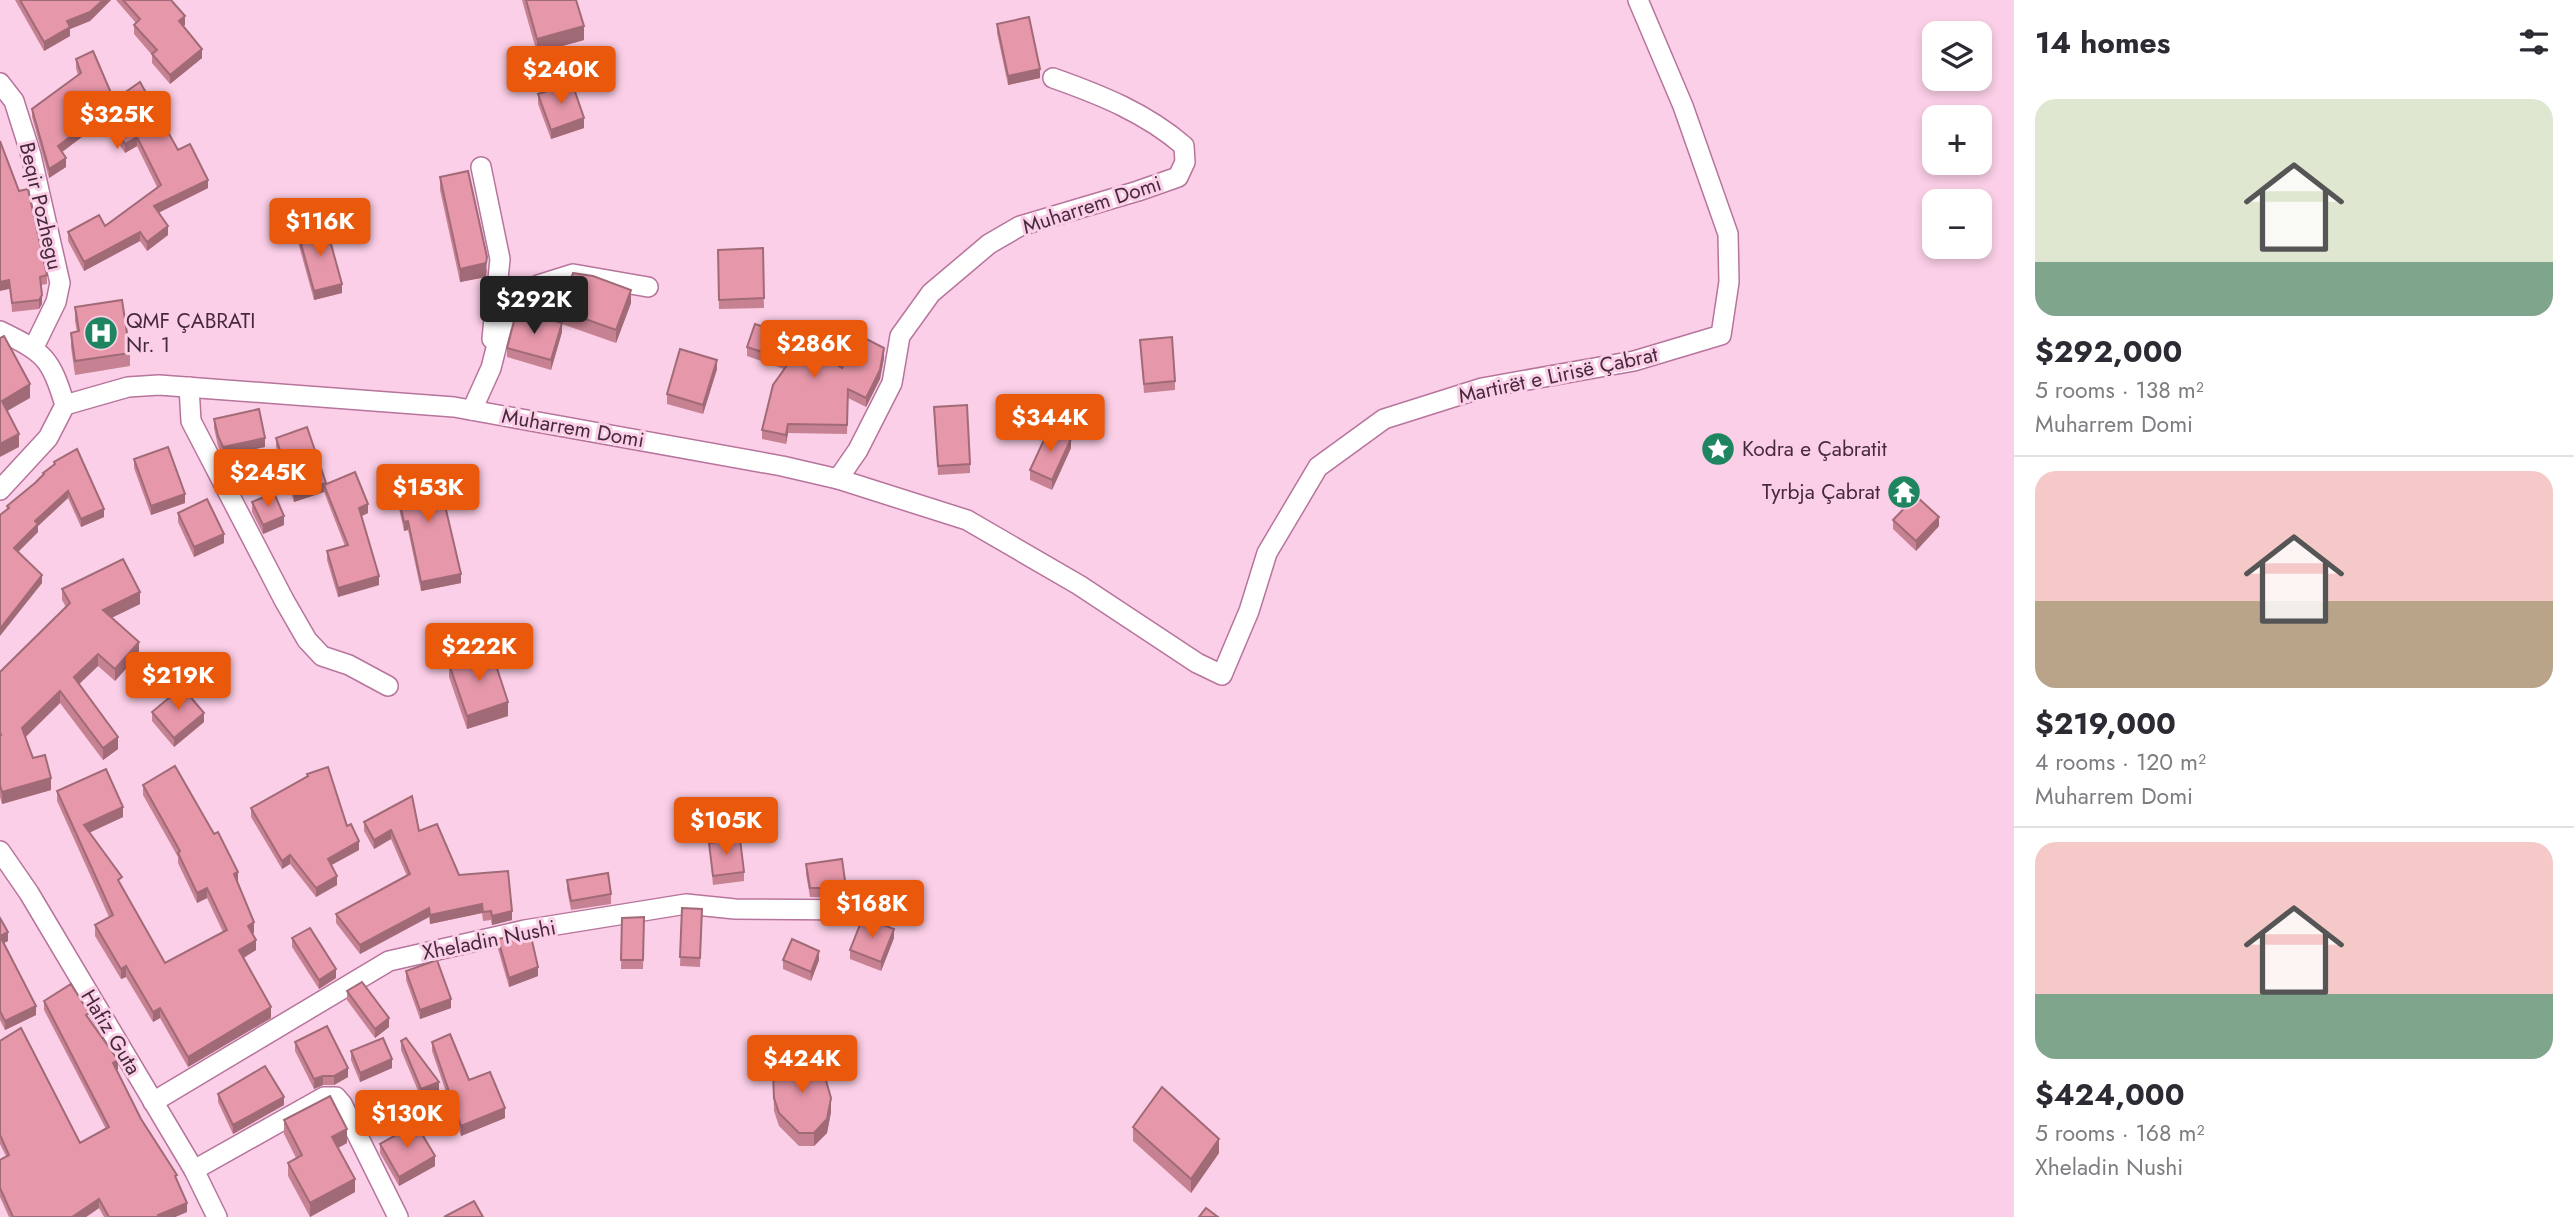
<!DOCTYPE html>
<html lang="en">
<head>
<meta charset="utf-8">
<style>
	:root { --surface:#fff; --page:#f2f2f3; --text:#2b2b33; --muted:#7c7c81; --line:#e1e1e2; --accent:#ea580c }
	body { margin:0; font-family:Jost,sans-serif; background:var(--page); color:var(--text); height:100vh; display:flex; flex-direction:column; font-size:26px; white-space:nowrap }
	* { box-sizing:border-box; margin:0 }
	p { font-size:23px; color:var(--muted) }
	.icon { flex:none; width:38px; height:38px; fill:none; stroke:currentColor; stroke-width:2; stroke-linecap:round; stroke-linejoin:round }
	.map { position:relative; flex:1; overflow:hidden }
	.panel { display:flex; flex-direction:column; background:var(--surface); width:560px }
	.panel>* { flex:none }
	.fabs { position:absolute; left:1922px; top:21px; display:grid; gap:14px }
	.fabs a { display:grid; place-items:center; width:70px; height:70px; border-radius:14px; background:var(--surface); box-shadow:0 4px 10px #0003; font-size:35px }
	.price { position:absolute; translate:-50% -60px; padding:0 16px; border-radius:7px; background:var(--accent); color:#fff; font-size:23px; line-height:46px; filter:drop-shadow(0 2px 4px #0008) }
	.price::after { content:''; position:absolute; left:50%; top:42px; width:21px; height:16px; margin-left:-10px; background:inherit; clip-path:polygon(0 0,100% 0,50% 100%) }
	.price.active { background:#222; color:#fff }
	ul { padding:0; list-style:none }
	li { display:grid; align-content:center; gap:14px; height:371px; padding:0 21px }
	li+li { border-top:2px solid var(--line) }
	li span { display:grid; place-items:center; height:217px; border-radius:21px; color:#555 }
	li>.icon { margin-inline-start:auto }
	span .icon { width:126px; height:126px; fill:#fffc; stroke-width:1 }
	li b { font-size:30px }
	h2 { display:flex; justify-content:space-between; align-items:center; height:84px; padding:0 21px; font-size:30px }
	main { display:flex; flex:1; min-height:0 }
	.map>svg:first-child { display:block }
</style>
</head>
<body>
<main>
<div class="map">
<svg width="2014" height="1217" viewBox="0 0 2014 1217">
	<rect width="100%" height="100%" fill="#fbcfe7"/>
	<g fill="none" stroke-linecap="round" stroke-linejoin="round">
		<!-- street casing -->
		<g stroke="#b7749c" stroke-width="22">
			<g id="street">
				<path d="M0 83 14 101 31 155 60 283 56 302 34 347"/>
				<path d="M481 167 500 259 492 339"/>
				<path d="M0 331C45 353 50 357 65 405"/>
				<path d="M189 387 191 421 284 600 307 640 322 656 349 665 388 686"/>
				<path d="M472 410 491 368 502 325 538 285 573 274 648 287"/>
				<path d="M838 479 858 450 892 383 900 336 931 293 989 244 1020 226 1138 191 1178 177 1185 162 1184 146C1146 113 1101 95 1053 78"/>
				<path d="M0 490 48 438 65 405 128 387 159 385 454 407 782 466 838 479 967 520 1079 585 1197 663 1222 675 1249 611 1267 553 1318 467 1384 419 1482 388 1634 361 1721 335 1729 282 1728 234 1683 106 1638 0"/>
				<path d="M0 851 29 893 194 1170 217 1217"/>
				<path d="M153 1102 389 961 525 930 686 904 735 909 864 910"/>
				<path d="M194 1170 324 1097H336L342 1104 398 1217"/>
			</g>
		</g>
		<!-- street -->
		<use href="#street" stroke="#fff" stroke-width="19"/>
	</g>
	<!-- wall -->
	<g fill="#c68292">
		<path d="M15 0H111L90 21 70 29V36L44 51Z"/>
		<path d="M116 0H171L185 25 183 26 202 58 170 84 152 63V55L134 34V25L136 23Z"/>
		<path d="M522 0H576L584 40 537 53Z"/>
		<path d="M997 24 1040 78 1008 85 997 33Z"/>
		<path d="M76 59 114 100 178 150 208 188 158 213 168 235 147 251 140 241 84 271 68 241V232L105 226 157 187 137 146 125 153 103 121 62 152 66 167 49 178 32 117V109L78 75 76 68Z"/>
		<path d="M538 94 584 128 551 139 538 104Z"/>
		<path d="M0 141 47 275V284L41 285 42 304 39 309 12 312Z"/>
		<path d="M440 177 487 270 486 277 460 282 440 190Z"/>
		<path d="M298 233 342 293 314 300 298 242Z"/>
		<path d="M763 248 764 308 719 309 718 250Z"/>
		<path d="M631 303 616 343 562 324V332L551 370 507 357V348L560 322V310Z"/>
		<path d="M75 307 130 353V366L75 375 71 347V333L77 332 75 321Z"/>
		<path d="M1140 340 1175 381V390L1144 393Z"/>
		<path d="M747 347 842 368 884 358 880 379 866 407 848 398 847 434 788 433 786 444 762 439V430L784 369 747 356Z"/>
		<path d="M717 369 703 414 667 404V394Z"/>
		<path d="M934 407 970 464V473L938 475Z"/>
		<path d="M214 419 265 447 223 456 218 446 214 428Z"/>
		<path d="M276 438 326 484 368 513 362 516 379 585 338 597 327 560V551L345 546 324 492 294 502 276 447Z"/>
		<path d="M1071 448 1052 490 1030 480V470Z"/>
		<path d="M134 459 185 503 151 515 134 468Z"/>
		<path d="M54 462 104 517 81 527 68 498 38 526V532L18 552 42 583 3 631 7 506 35 483 43 476V473L54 464Z"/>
		<path d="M394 477 461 583 421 591 408 530 404 531 394 486Z"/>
		<path d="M252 502 284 525 263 534 252 512Z"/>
		<path d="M178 513 224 543 194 557 178 522Z"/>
		<path d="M1893 520 1939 526 1916 551 1893 529Z"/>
		<path d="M62 589 140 604 111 618 139 654 115 681 98 666 79 684 118 749 103 760 60 703 26 737 33 758 51 790 2 804 0 797V672L66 607 62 600Z"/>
		<path d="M449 664 508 716 467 729 449 677Z"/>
		<path d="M152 712 204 722 174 747 152 721Z"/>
		<path d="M307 774 347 826 359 850 331 865 337 885 316 897 290 864 282 869 251 817V808L307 776Z"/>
		<path d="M143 785 238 882 254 933H253L256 950 244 958 271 1018 188 1067 160 1018 153 1022 126 977 121 979 95 936V925L109 917 57 801V791L123 817 89 833 122 887 165 963 223 932 207 898 197 903 178 863V857L143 795Z"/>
		<path d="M364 822 419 831 459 875 512 920 492 925 491 920 483 921 482 913 430 924 429 917 360 954 336 923V914L407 876 391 839 374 849 364 831Z"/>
		<path d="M709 843 744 872V881L713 885Z"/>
		<path d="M806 864 846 888V898L810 897 806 874Z"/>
		<path d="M567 880 611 894V904L571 910 567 889Z"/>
		<path d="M682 908 702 909 700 967 680 966Z"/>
		<path d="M644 917 643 969H621L622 918Z"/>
		<path d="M0 918 8 941 3 943 36 1015 5 1030 0 1020Z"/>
		<path d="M292 938 336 978 319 989 292 947Z"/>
		<path d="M894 938 881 971 850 959V950Z"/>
		<path d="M498 939 538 976 509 987 498 949Z"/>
		<path d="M783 960H819L811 981 783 969Z"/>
		<path d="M406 971 451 1008 420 1019 406 980Z"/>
		<path d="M347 991 389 1027 375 1038 347 1000Z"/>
		<path d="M44 1001 89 1018 118 1069 116 1070 141 1119 177 1181 187 1212 175 1217H104L99 1208 86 1217H9L0 1197V1160L6 1156 0 1144V1041L80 1143 106 1129 44 1010Z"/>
		<path d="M401 1041 439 1091 421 1098 401 1050Z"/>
		<path d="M295 1042 348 1077 334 1085H323L314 1089 295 1051Z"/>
		<path d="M432 1042 505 1118 461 1136 432 1051Z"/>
		<path d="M351 1051 392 1068 360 1082 351 1060Z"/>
		<path d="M773 1074 831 1112 827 1133 814 1146H799L779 1126 774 1111Z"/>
		<path d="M218 1094 284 1105 233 1134 218 1102Z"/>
		<path d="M284 1120 347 1143 338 1148 355 1192 310 1217 288 1176V1163L296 1158 284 1134Z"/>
		<path d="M1133 1127 1219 1153 1191 1193 1133 1141Z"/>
		<path d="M380 1144 435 1166 399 1186 380 1153Z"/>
	</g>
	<!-- shaded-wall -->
	<g fill="#a16a77">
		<path d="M103 0H111L90 21 70 29V36L44 51V42L67 21Z"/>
		<path d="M185 16V25L179 30V21Z"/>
		<path d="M584 26V40L537 53V39Z"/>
		<path d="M202 49V58L170 84V75Z"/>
		<path d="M1040 69V78L1008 85V76Z"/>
		<path d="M103 112V121L58 155V146Z"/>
		<path d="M584 118V128L551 139V130Z"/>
		<path d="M137 137V146L125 153V144Z"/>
		<path d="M66 158V167L49 178V169Z"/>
		<path d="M208 180V188L154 215V206Z"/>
		<path d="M168 226V235L147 251V242Z"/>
		<path d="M140 232V241L84 271V262Z"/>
		<path d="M487 257 486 277 460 282V269Z"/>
		<path d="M9 280V289L0 291V282Z"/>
		<path d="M342 284V293L314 300V291Z"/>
		<path d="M631 290V303L616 343V330Z"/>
		<path d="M42 295V304L39 309V300Z"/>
		<path d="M562 323V332L551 370V360Z"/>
		<path d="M884 348V358L880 379 866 407V398Z"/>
		<path d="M717 360V369L703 414V405Z"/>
		<path d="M30 384V398L2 414V401Z"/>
		<path d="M788 424V433L786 444V435Z"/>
		<path d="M19 434V447L0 457V444Z"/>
		<path d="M265 438V447L223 456V447Z"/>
		<path d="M1071 439V448L1052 490V480Z"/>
		<path d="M326 483V490L324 485V492L294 502V493Z"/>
		<path d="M68 491V498L38 526V532L14 556V548L35 521Z"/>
		<path d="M185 494V503L151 515V506Z"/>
		<path d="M368 504V513L359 517V508Z"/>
		<path d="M104 509V517L81 527V519Z"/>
		<path d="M284 516V525L263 534V525Z"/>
		<path d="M1939 517V526L1916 551V541Z"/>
		<path d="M408 521V530L404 531V522Z"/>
		<path d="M224 534V543L194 557V547Z"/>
		<path d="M461 574V583L421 591V582Z"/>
		<path d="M42 575V583L0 636V629L3 624Z"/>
		<path d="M379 576V585L338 597V588Z"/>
		<path d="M140 592V604L103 622V610Z"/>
		<path d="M139 642V654L115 681V669Z"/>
		<path d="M98 654V666L74 689V677Z"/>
		<path d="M60 691V703L22 740V728Z"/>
		<path d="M508 702V716L467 729V716Z"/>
		<path d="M204 713V722L174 747V738Z"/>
		<path d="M118 737V749L103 760V748Z"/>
		<path d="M51 778V790L2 804V792Z"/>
		<path d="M123 807V817L84 835V825Z"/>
		<path d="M391 830V839L374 849V840Z"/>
		<path d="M359 841V850L328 867V859Z"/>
		<path d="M290 855V864L282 869V861Z"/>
		<path d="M238 872V882L234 884V874Z"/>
		<path d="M337 876V885L316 897V888Z"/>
		<path d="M207 888V898L197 903V893Z"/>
		<path d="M482 904V913L430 924V915Z"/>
		<path d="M429 908V917L360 954V945Z"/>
		<path d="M512 911V920L492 925V916Z"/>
		<path d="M254 922V933L248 936V926Z"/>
		<path d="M894 929V938L881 971V962Z"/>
		<path d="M8 932V941L0 945V936Z"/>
		<path d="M256 940V950L239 960V950Z"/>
		<path d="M819 951V960L811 981V972Z"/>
		<path d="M126 966V977L121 979V969Z"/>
		<path d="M538 967V976L509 987V978Z"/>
		<path d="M336 969V978L319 989V980Z"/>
		<path d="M451 999V1008L420 1019V1010Z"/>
		<path d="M36 1006V1015L5 1030V1021Z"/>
		<path d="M271 1007V1018L188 1067V1057Z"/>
		<path d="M160 1008V1018L153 1022V1012Z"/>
		<path d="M389 1018V1027L375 1038V1029Z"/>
		<path d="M392 1059V1068L360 1082V1073Z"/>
		<path d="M118 1060V1069L113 1073V1063Z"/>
		<path d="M348 1068V1077L334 1085V1076Z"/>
		<path d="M323 1076V1085L314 1089V1079Z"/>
		<path d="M439 1082V1091L421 1098V1089Z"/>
		<path d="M284 1097V1105L233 1134V1125Z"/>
		<path d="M831 1098V1112L827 1133 814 1146V1133Z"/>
		<path d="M505 1108V1118L461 1136V1126Z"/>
		<path d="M347 1129V1143L332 1151V1137Z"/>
		<path d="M1219 1139V1153L1191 1193V1179Z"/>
		<path d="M435 1156V1166L399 1186V1177Z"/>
		<path d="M355 1179V1192L310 1217V1203Z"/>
		<path d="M99 1199V1208L86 1217H72Z"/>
		<path d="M187 1203V1212L175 1217H158V1215Z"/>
	</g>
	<!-- building -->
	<g fill="#e697aa" stroke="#a16a77" stroke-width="2">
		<path d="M20 0H103L90 12 67 21 70 27 44 42Z"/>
		<path d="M123 0H171L185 16 179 21 202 49 170 75 152 54 157 50 134 25 140 19Z"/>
		<path d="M526 0H576L584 26 537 39Z"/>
		<path d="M1029 17 1040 69 1008 76 997 24Z"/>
		<path d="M93 51 114 100 140 82 178 150 190 144 208 180 154 206 168 226 147 242 140 232 84 262 68 232 99 215 105 226 161 185 137 137 125 144 103 112 58 146 66 158 49 169 32 109 81 73 76 59Z"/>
		<path d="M572 83 584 118 551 130 538 94Z"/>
		<path d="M0 141 19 191 28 189 47 275 40 277 42 295 39 300 12 303 9 280 0 282Z"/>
		<path d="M468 171 487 257 486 263 460 269 440 177Z"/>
		<path d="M326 226 342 284 314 291 298 233Z"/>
		<path d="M763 248 764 298 719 300 718 250Z"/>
		<path d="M573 273 593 276 631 290 616 330 560 310Z"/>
		<path d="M122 300 130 353 75 361 71 333 79 331 75 307Z"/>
		<path d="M522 312 562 323 551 360 507 348 514 321Z"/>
		<path d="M755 324 799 339 842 368 859 335 884 348 880 370 866 398 848 389 847 425 788 424 786 435 762 430 773 385 790 361 747 347Z"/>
		<path d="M4 336 30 384 2 401 19 434 0 444V338Z"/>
		<path d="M1172 337 1175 381 1144 384 1140 340Z"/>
		<path d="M680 349 717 360 703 405 667 394Z"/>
		<path d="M967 405 970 464 938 466 934 407Z"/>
		<path d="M259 409 265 438 223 447 218 436 214 419Z"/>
		<path d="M307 427 326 483 294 493 276 438Z"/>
		<path d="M1049 429 1071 439 1052 480 1030 470Z"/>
		<path d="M168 447 185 494 151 506 134 459Z"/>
		<path d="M77 449 104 509 81 519 68 491 35 521 38 524 14 548 42 575 0 629V515L9 508 7 506 35 483 44 474 43 473 55 464 54 462Z"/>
		<path d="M436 467 461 574 421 582 408 521 404 522 394 477Z"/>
		<path d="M355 472 368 504 359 508 379 576 338 588 327 551 348 545 324 485Z"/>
		<path d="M274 493 284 516 263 525 252 502Z"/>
		<path d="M1916 496 1939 517 1916 541 1893 520Z"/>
		<path d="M207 499 224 534 194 547 178 513Z"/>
		<path d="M123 559 140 592 103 610 139 642 115 669 98 654 74 677 118 737 103 748 60 691 22 728 33 758 45 755 51 778 2 792 0 785V735H1L0 732V672L70 603 62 589Z"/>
		<path d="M491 650 508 702 467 716 449 664Z"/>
		<path d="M182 687 204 713 174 738 152 712Z"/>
		<path d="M175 766 214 834 218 832 238 872 234 874 254 922 248 926 256 940 239 950 271 1007 188 1057 160 1008 153 1012 126 966 121 969 95 925 113 915 57 791 106 769 123 807 84 825 122 877 118 880 165 963 227 930 207 888 197 893 178 853 180 851 143 785Z"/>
		<path d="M328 767 347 826 351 824 359 841 328 859 337 876 316 888 290 855 282 861 251 808 308 776 307 774Z"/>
		<path d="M412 796 419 831 437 824 459 875 508 871 512 911 492 916 491 911 483 912 482 904 430 915 429 908 360 945 336 914 410 874 391 830 374 840 364 822Z"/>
		<path d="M740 839 744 872 713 876 709 843Z"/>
		<path d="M842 859 846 888H810L806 864Z"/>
		<path d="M608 873 611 894 571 901 567 880Z"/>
		<path d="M682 908 702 909 700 958 680 957Z"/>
		<path d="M644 917 643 960H621L622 918Z"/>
		<path d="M863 917 894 929 881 962 850 950Z"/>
		<path d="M0 918 8 932 0 936Z"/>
		<path d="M310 928 336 969 319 980 292 938Z"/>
		<path d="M530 932 538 967 509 978 498 939Z"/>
		<path d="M0 936 36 1006 5 1021 0 1011Z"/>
		<path d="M792 939 819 951 811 972 783 960Z"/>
		<path d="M437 960 451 999 420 1010 406 971Z"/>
		<path d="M362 982 389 1018 375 1029 347 991Z"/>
		<path d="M71 984 89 1013 86 1015 118 1060 113 1063 141 1119 177 1175 175 1176 187 1203 158 1215 160 1217H109L99 1199 72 1217H13L0 1188V1160L9 1155 0 1135V1041L21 1028 80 1143 109 1127 44 1001Z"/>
		<path d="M327 1026 348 1068 334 1076H323L314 1079 295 1042Z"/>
		<path d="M450 1034 469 1080 490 1072 505 1108 461 1126 432 1042Z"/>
		<path d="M383 1038 392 1059 360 1073 351 1051Z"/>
		<path d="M406 1038 439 1082 421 1089 401 1041Z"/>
		<path d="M790 1056 803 1058 815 1064 825 1077 831 1098 827 1119 814 1133H799L779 1113 774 1098 773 1074Z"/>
		<path d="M265 1066 284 1097 233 1125 218 1094Z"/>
		<path d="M1162 1087 1219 1139 1191 1179 1133 1127Z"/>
		<path d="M330 1096 347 1129 332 1137 355 1179 310 1203 288 1163 302 1155 284 1120Z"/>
		<path d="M416 1124 435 1156 399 1177 380 1144Z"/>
		<path d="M474 1201 483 1217H444Z"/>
		<path d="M1206 1208 1218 1217H1199Z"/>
	</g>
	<!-- icons -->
	<defs>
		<g id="hospital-disc" transform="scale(1.75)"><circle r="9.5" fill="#1e8560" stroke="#fbcfe7"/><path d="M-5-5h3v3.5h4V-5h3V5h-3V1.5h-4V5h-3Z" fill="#fff"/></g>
		<g id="sight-disc" transform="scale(1.75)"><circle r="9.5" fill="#1e8560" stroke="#fbcfe7"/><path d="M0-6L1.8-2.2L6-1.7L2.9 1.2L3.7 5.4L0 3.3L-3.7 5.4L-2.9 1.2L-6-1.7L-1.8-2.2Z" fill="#fff"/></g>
		<g id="temple-disc" transform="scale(1.75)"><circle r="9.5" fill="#1e8560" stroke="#fbcfe7"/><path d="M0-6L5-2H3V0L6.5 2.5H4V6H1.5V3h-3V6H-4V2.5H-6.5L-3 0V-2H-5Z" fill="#fff"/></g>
	</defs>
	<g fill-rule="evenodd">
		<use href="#hospital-disc" x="101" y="333"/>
		<use href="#sight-disc" x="1718" y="449"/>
		<use href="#temple-disc" x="1904" y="492"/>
	</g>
	<g text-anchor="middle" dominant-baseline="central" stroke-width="6" stroke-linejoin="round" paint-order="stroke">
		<!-- street labels -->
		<g font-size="21" fill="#462a3b" stroke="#fbcfe7">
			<text transform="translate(1092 205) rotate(-18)">Muharrem Domi</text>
			<text transform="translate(41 206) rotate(77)">Beqir Pozhegu</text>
			<text transform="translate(1558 375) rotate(-12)">Martirët e Lirisë Çabrat</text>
			<text transform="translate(573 428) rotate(10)">Muharrem Domi</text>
			<text transform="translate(489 940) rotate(-11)">Xheladin Nushi</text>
			<text transform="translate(111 1032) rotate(59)">Hafiz Guta</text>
		</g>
		<!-- poi labels -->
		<g font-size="21" fill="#462a3b" stroke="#fbcfe7" text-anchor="start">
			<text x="126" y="321">QMF ÇABRATI<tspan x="126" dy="24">Nr. 1</tspan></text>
			<text x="1742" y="449">Kodra e Çabratit</text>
			<text x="1880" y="492" text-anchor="end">Tyrbja Çabrat</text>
		</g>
	</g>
</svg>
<div class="fabs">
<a><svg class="icon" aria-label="layers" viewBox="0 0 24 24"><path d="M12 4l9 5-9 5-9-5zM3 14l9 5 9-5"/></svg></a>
<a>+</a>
<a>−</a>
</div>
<b class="price" style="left:561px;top:106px">$240K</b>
<b class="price" style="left:117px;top:151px">$325K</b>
<b class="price" style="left:320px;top:258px">$116K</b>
<b class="price active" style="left:534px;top:336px">$292K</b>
<b class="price" style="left:814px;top:380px">$286K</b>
<b class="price" style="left:1050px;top:454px">$344K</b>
<b class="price" style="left:268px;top:509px">$245K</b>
<b class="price" style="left:428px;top:524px">$153K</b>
<b class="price" style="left:479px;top:683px">$222K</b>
<b class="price" style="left:178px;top:712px">$219K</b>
<b class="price" style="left:726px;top:857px">$105K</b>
<b class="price" style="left:872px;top:940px">$168K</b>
<b class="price" style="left:802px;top:1095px">$424K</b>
<b class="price" style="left:407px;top:1150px">$130K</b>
</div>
<section class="panel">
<h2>14 homes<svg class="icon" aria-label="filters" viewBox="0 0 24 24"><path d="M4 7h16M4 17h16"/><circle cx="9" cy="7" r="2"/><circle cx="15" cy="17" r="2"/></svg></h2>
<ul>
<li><span style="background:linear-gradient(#dfe7d0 75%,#7fa58c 0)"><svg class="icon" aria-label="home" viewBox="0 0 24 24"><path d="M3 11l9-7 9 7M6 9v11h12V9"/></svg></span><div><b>$292,000</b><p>5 rooms · 138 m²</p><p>Muharrem Domi</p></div></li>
<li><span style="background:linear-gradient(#f6c9c9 60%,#b9a48a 0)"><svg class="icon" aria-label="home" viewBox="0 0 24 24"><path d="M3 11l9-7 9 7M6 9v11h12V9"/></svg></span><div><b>$219,000</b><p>4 rooms · 120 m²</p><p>Muharrem Domi</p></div></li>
<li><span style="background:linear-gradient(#f6c9c9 70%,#7fa58c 0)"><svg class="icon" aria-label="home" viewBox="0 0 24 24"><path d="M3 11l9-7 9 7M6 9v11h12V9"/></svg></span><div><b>$424,000</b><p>5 rooms · 168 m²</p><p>Xheladin Nushi</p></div></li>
</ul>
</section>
</main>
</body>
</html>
